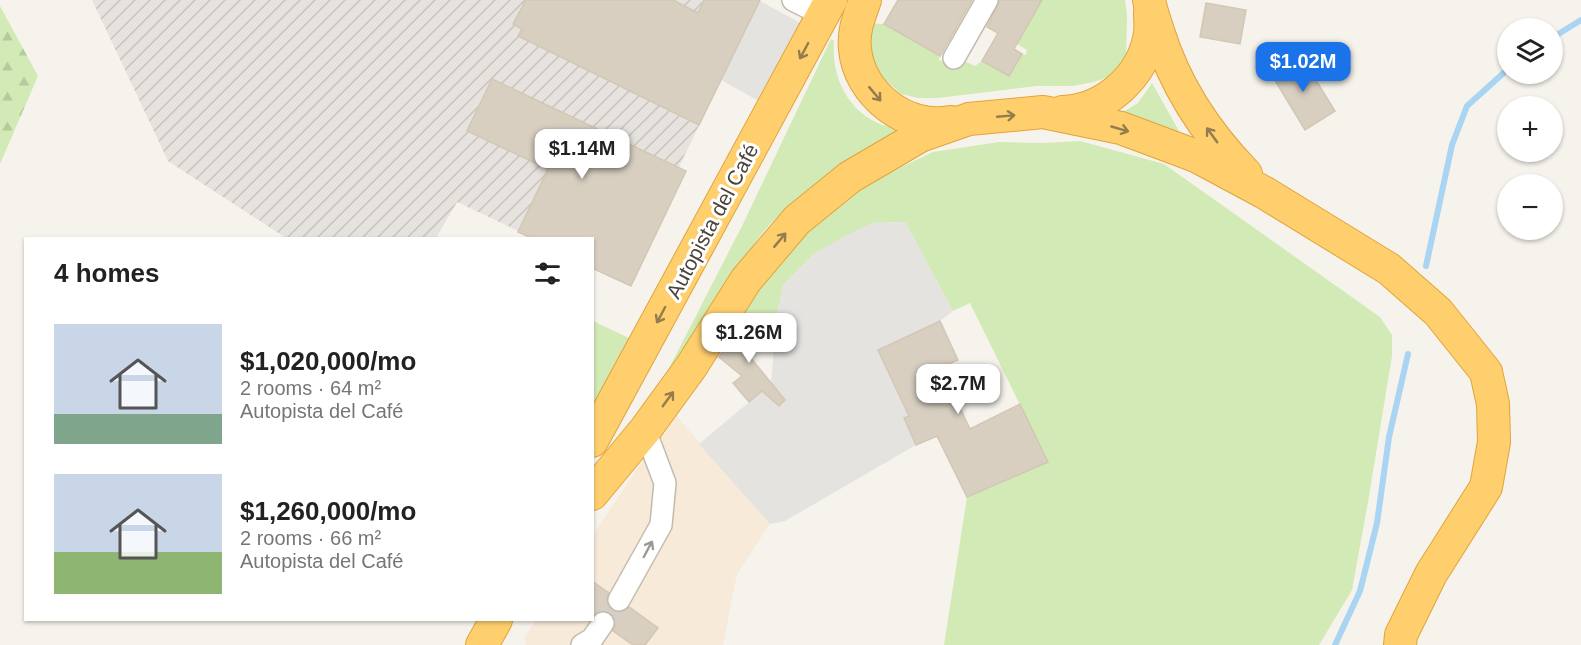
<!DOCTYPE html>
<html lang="en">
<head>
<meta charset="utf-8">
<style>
	:root { --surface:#fff; --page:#f6f6f6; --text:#222; --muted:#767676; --accent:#1a73e8 }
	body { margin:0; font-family:Helvetica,sans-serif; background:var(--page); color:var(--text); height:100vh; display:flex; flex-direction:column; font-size:22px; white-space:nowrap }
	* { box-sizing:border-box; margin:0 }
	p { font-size:20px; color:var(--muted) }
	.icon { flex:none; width:33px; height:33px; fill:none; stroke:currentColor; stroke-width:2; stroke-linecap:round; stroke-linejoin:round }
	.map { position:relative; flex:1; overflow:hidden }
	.details { position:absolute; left:24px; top:237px; width:570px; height:384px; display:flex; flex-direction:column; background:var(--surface); border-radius:0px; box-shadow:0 2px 4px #0004 }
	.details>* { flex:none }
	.tools { position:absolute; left:1497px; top:18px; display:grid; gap:12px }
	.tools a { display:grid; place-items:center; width:66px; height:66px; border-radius:50%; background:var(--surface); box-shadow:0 2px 4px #0004; font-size:30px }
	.price { position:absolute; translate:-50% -51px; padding:0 14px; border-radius:12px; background:#fff; color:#222; font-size:20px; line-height:39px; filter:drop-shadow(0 2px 3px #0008) }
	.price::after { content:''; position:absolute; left:50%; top:36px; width:18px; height:14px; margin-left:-9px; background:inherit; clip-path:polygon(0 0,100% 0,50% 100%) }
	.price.on { background:var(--accent); color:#fff }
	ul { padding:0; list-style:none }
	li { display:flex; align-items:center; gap:18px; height:150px; padding:0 30px }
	li span { display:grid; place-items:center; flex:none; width:168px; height:120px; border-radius:0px; color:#555 }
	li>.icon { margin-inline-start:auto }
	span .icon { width:72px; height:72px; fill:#fffc; stroke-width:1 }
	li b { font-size:26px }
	h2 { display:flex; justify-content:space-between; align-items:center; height:72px; padding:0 30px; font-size:26px }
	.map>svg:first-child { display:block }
</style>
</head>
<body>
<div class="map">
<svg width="1581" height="645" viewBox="0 0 1581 645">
	<defs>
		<pattern id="industrial-furrows" width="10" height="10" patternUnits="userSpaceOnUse" patternTransform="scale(1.5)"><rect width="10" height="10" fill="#e6e2dd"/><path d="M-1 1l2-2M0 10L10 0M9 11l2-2" fill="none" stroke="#c7c3be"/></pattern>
		<pattern id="forest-firs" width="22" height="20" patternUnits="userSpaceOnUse" patternTransform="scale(1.5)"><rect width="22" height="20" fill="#d2eab5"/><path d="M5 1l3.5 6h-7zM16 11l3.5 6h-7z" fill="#b6ca9c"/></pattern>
	</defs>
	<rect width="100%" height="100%" fill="#f6f3ec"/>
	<!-- commercial -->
	<path fill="#f7ead8" d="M674 413 770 524 737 574 723 645H526L524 638 536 620H592L593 535Z"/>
	<!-- industrial -->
	<path fill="url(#industrial-furrows)" d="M92 0H704L677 61 721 80 679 167 686 171 631 286 593 267 592 238H533L457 202 436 238H286L168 161Z"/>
	<!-- grass -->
	<g fill="#d2eab5">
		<path d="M1042 0H1125L1127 16 1126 59 1111 76 1094 82 1072 86H1036L938 98H918L901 94 885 80 865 51 868 23 884 24 940 56 939 60 960 68 964 61 975 66 982 61 1009 76 1022 54 1026 55 1027 50 1017 44Z"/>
		<path d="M831 39 834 41C831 76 847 111 882 125 889 127 898 127 905 129 858 156 812 182 773 221 747 248 732 282 712 313 699 335 681 355 665 376L743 224Z"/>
		<path d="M1152 83 1180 133 1118 115 1138 103Z"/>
		<path d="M1080 141 1164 164 1380 317 1392 335V356L1368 502 1352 590 1319 645H944L967 497C994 485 1021 475 1048 462L970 303 953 311 905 222 873 223 815 253 783 285 776 327 766 337 742 319 767 275 807 230 874 180 933 152 999 142 1044 143Z"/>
		<path d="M593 321 633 340 593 418Z"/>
	</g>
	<!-- forest -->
	<path fill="url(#forest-firs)" d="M0 6 38 76 0 164Z"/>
	<!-- parking -->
	<g fill="#e5e3e0">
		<path d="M760 1 802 24 764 104 721 80Z"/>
		<path d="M905 222 953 311 940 321 878 350 909 416 904 419 916 445 785 521 770 524 699 444 771 384 777 312 783 285 815 253 845 236 873 223Z"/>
	</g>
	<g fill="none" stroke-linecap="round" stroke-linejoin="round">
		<!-- stream -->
		<g stroke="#a9d4f2" stroke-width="6">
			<path d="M1552 38 1581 20"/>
			<path d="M1426 266 1452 145 1467 106 1508 69"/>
			<path d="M1335 645 1360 591 1377 523 1389 437 1408 354"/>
		</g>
	</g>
	<!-- building -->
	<g fill="#d8cfc1" stroke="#d3c7b4" stroke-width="1.5">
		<path d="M526 0H673L698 13 704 0H760L699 125 518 36 522 29 513 24Z"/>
		<path d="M898 0H972L940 56 884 24Z"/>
		<path d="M1000 0H1042L1014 49 1022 54 1009 76 982 61 998 33 987 27Z"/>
		<path d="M1206 3 1246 10 1240 44 1200 37Z"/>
		<path d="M1301 56 1335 111 1305 130 1271 74Z"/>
		<path d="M492 79 686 171 631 286 592 268V238H531L518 232 548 169 467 131Z"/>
		<path d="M743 319 766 337 750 357 785 400 779 406 762 391 749 402 733 383 742 376 719 357Z"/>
		<path d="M940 321 958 360 941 367 970 429 1020 404 1048 462 967 497 937 436 916 445 904 418 909 416 878 350Z"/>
		<path d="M592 581 609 593 606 601 612 611 620 613 629 607 658 628 645 645H633L613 631 616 623 614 617 610 612 598 611 592 616Z"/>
	</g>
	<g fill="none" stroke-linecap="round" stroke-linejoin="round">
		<!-- minor-tunnel -->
		<path stroke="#d4d0c8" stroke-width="21" stroke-dasharray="21 10" stroke-linecap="butt" d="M603 623 619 600"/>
		<!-- minor casing -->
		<g stroke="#c2bbae" stroke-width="24">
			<g id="minor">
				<path d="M793 0 823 15"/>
				<path d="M954 58 987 0"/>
				<path d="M619 600 661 525 665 483 645 430"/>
				<path d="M582 645 592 639 603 623"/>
			</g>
		</g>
		<!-- highway casing -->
		<g stroke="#e0a43c" stroke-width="34">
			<g id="highway">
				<path d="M865 0C859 17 853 31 855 49 859 94 906 131 951 122"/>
				<path d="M1149 0C1151 11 1155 21 1158 31 1175 86 1206 133 1246 174"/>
				<path d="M1062 112C1105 111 1144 76 1150 33 1151 27 1150 20 1150 13"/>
				<path d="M592 441 831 0"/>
				<path d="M592 494 645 430 691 367 746 280 797 220 850 177 920 136 969 119 1043 112 1121 128 1196 156 1265 193 1389 269 1438 312 1486 372 1493 404 1494 442 1486 487 1431 574 1401 635 1400 645"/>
				<path d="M482 645 496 620"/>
			</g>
		</g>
		<!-- minor -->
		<use href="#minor" stroke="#fff" stroke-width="21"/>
		<!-- highway -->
		<use href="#highway" stroke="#ffcf6e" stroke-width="32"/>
	</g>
	<!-- one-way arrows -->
	<defs><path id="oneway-shaft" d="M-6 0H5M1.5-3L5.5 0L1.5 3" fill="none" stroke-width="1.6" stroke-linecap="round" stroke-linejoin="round" transform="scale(1.5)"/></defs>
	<g stroke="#937c4e">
		<use href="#oneway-shaft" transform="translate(804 51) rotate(118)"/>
		<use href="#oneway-shaft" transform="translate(875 94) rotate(50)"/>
		<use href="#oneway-shaft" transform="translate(1006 116) rotate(-5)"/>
		<use href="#oneway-shaft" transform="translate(1120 129) rotate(16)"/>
		<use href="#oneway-shaft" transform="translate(1212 135) rotate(-126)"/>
		<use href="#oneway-shaft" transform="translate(780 240) rotate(-50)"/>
		<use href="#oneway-shaft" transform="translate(661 315) rotate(118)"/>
		<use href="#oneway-shaft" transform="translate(668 399) rotate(-54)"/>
	</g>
	<use stroke="#9c9892" href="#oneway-shaft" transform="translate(648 549) rotate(-62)"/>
	<g text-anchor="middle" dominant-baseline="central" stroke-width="6" stroke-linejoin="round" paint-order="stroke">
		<!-- street labels -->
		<g font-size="21" fill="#4b4439" stroke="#fff">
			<text transform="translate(712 221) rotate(-62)">Autopista del Café</text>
		</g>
	</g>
</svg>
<div class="tools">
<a><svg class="icon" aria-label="layers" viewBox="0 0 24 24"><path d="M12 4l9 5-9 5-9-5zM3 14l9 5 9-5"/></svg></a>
<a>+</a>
<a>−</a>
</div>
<b class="price on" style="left:1303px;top:93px">$1.02M</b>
<b class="price" style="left:582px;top:180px">$1.14M</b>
<b class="price" style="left:749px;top:364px">$1.26M</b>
<b class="price" style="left:958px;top:415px">$2.7M</b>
<section class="details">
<h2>4 homes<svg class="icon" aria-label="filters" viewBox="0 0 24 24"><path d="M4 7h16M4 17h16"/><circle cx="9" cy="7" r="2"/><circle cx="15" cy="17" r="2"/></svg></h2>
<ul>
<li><span style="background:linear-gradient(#c9d6e8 75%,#7fa58c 0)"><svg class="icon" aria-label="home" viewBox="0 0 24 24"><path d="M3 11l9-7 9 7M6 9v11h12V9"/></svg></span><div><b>$1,020,000/mo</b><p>2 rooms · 64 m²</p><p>Autopista del Café</p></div></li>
<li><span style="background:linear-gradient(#c9d6e8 65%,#8fb573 0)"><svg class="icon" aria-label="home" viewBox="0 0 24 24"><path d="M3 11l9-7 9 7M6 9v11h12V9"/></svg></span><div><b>$1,260,000/mo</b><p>2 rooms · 66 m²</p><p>Autopista del Café</p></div></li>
</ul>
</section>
</div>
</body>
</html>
